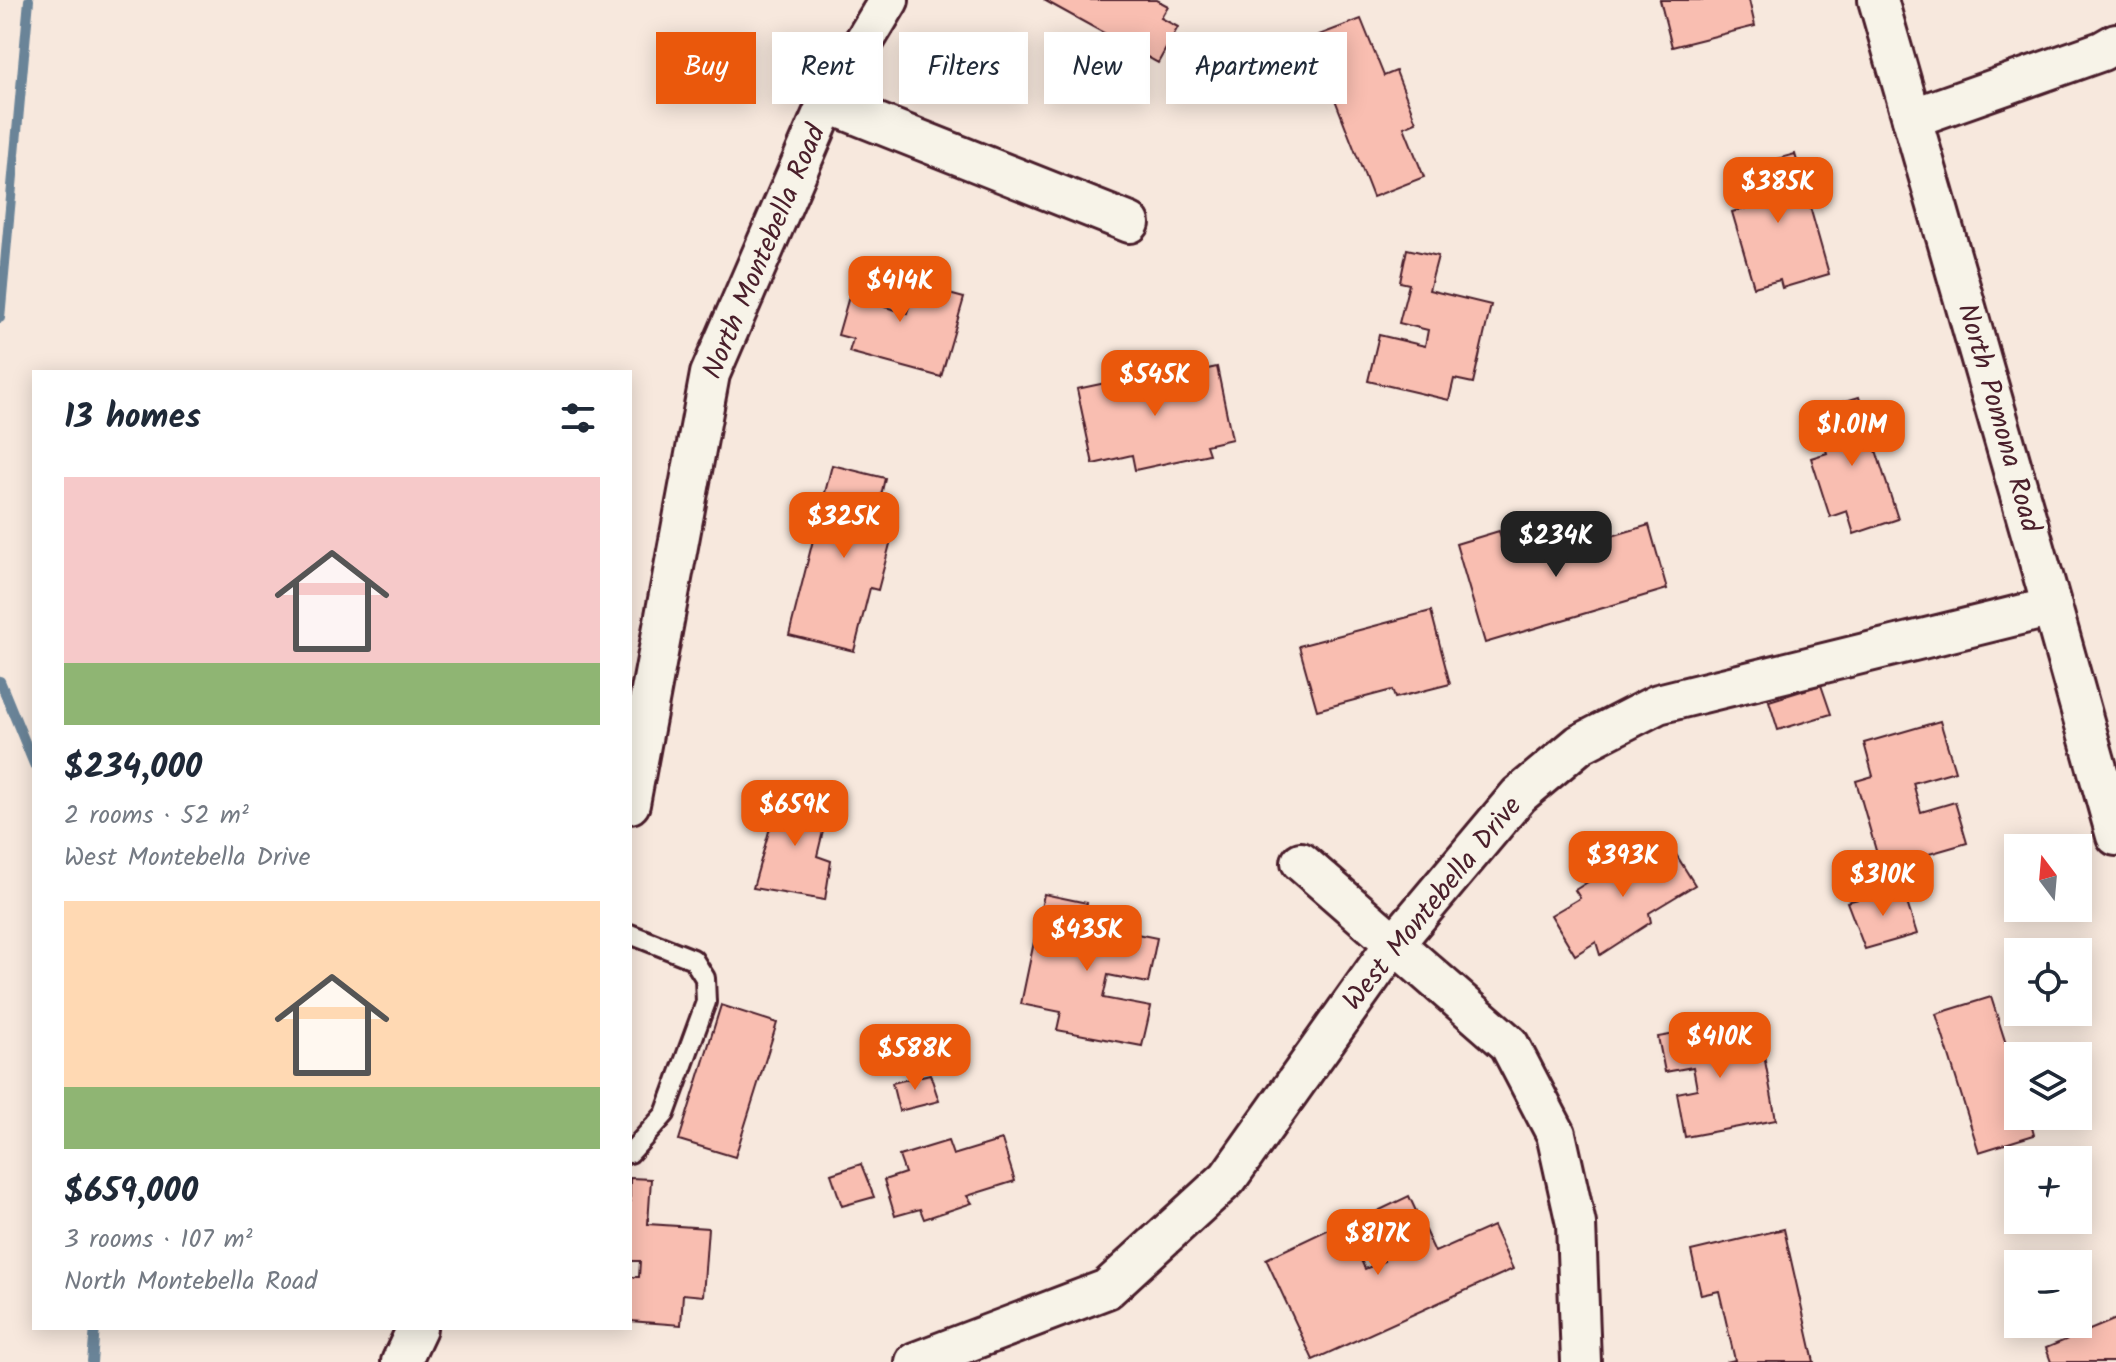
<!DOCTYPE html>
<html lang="en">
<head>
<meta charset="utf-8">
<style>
	:root { --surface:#fff; --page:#f6f6f7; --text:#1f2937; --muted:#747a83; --accent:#ea580c }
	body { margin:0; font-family:Kalam,sans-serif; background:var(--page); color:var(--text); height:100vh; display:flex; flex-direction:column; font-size:30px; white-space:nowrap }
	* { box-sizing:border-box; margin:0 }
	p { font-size:26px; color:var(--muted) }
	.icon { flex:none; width:44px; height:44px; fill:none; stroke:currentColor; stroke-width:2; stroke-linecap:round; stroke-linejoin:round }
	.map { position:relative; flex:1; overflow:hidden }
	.drawer { position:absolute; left:32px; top:370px; width:600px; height:960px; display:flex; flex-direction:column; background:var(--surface); border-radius:0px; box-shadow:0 4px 20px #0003 }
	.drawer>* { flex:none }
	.hud { position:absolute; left:656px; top:32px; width:760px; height:72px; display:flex; gap:16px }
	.needle { width:52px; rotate:344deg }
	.controls { position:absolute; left:2004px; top:834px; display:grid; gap:16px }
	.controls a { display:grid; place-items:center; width:88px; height:88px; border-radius:0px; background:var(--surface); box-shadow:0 4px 20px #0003; font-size:40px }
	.price { position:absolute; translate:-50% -68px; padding:0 18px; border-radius:16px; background:var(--accent); color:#fff; font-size:26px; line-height:52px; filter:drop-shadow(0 2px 4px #0008) }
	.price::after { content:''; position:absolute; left:50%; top:48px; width:24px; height:18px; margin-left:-12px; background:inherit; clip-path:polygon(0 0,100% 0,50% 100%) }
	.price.active { background:#222; color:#fff }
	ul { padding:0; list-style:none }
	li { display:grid; align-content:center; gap:16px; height:424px; padding:0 32px }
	li span { display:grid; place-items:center; height:248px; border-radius:0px; color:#555 }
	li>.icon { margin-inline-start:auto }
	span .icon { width:144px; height:144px; fill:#fffc; stroke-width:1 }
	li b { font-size:34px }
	h2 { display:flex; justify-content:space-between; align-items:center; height:96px; padding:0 32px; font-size:34px }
	.tag { padding:0 28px; border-radius:0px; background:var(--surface); box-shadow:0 4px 20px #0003; font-size:28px; line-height:72px }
	.tag.active { background:var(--accent); color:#fff }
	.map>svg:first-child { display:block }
</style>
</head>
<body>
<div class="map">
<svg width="2116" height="1362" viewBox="0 0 2116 1362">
	<rect width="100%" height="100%" fill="#f7e8dd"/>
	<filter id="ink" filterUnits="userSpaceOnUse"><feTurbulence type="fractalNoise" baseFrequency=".0125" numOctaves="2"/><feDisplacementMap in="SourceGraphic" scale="16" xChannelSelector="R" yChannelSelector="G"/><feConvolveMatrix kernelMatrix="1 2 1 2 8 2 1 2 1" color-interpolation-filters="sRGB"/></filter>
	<g filter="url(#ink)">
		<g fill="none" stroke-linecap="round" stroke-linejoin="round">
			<!-- stream -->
			<g stroke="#6a8498" stroke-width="10">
				<path d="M0 318 29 0"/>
				<path d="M0 681 34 764"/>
				<path d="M92 1362 95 1328"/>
			</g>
		</g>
		<!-- building -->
		<g fill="#f9beb1" stroke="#4a1f2b" stroke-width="2">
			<path d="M1044 0H1157L1168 6 1161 18 1178 27 1158 63Z"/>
			<path d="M1660 0H1749L1755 26 1672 47Z"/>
			<path d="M1361 19 1384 76 1396 71 1416 122 1404 127 1424 177 1373 197 1311 38Z"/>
			<path d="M1795 154 1829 274 1782 288 1780 280 1754 287 1732 212 1746 208 1735 171Z"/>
			<path d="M1407 249 1438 256 1429 290 1491 305 1473 383 1454 379 1449 400 1368 381 1379 335 1425 346 1428 330 1399 323 1409 284 1400 282Z"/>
			<path d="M858 265 894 275 885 307 907 313 915 285 964 298 941 377 849 352 853 339 838 335Z"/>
			<path d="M1217 367 1232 439 1206 445 1209 454 1135 470 1132 455 1093 464 1077 389 1148 374 1152 381Z"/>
			<path d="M1859 397 1898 519 1854 534 1847 511 1830 517 1811 458 1827 453 1813 411Z"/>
			<path d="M832 465 885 478 877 513 897 517 878 590 870 588 854 651 789 635Z"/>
			<path d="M1649 525 1667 589 1485 643 1456 544 1499 531 1505 550 1531 542 1533 551 1576 538 1578 546Z"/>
			<path d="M1431 611 1450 684 1395 698 1392 690 1317 710 1299 646Z"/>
			<path d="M1821 685 1831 714 1778 730 1769 701Z"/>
			<path d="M1940 721 1955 771 1913 783 1921 812 1955 802 1967 843 1881 868 1856 781 1873 776 1864 743Z"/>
			<path d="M782 785 821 791 813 815 826 819 817 856 831 861 825 900 753 888Z"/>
			<path d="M1667 840 1695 885 1649 913 1651 922 1600 955 1596 942 1575 955 1551 915 1580 898 1575 890 1631 855 1634 859Z"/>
			<path d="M1902 887 1917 934 1865 949 1847 902Z"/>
			<path d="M1044 894 1087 903 1082 923 1157 938 1148 983 1108 975 1103 998 1151 1007 1142 1046 1057 1030 1061 1012 1021 1004Z"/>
			<path d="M1991 997 2018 1082V1116H2029L2034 1135 1979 1152 1936 1014Z"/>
			<path d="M721 1005 777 1023 735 1157 679 1140Z"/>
			<path d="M1733 1024 1737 1044 1761 1039 1776 1120 1685 1137 1677 1093 1697 1089 1693 1067 1665 1072 1658 1037Z"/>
			<path d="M930 1074 939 1101 899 1111 892 1083Z"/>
			<path d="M1002 1140 1015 1181 967 1196 972 1203 924 1219 920 1209 895 1216 884 1180 905 1173 899 1156 948 1141 953 1155Z"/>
			<path d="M861 1164 874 1197 842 1206 831 1174Z"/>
			<path d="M630 1178 651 1179 648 1224 708 1228 703 1296 683 1294 681 1325 630 1321V1277H639L640 1261H630Z"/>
			<path d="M1409 1196 1435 1252 1493 1226 1513 1269 1313 1360 1266 1259 1344 1222 1365 1269 1384 1261 1365 1217Z"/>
			<path d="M1784 1229 1814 1362H1726L1735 1360 1719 1291 1701 1295 1691 1251Z"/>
			<path d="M2116 1319V1362H2051L2046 1348Z"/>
		</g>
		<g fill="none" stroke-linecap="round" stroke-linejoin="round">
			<!-- service casing -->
			<g stroke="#4a1f2b" stroke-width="24">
				<path id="service" d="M630 934 693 959 705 978 706 1002 665 1114 630 1153"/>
			</g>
			<!-- minor casing -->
			<g stroke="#4a1f2b" stroke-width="44">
				<g id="minor">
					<path d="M1878 0 2052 607 2116 836"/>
					<path d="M827 103 1130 223"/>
					<path d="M1912 118 2102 51 2116 43"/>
					<path d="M630 804 710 374 827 103 889 0"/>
					<path d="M1301 862 1509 1044 1556 1134 1576 1224 1581 1362"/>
					<path d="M401 1362 417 1328"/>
					<path d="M915 1362 1107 1289 1228 1178 1394 944 1519 795 1580 744 1658 704 2052 607"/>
				</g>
			</g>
			<!-- service -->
			<use href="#service" stroke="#f7f3e8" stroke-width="18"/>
			<!-- minor -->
			<use href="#minor" stroke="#f7f3e8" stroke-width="38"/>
		</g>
	</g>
	<g text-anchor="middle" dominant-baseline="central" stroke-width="7" stroke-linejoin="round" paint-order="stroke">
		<!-- street labels -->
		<g font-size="28" fill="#4a1f2b" stroke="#f7f3e8">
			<text transform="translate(765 252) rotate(-67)">North Montebella Road</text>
			<text transform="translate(1998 418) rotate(74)">North Pomona Road</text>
			<text transform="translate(1433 904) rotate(-51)">West Montebella Drive</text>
		</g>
	</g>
</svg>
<div class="controls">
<a><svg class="needle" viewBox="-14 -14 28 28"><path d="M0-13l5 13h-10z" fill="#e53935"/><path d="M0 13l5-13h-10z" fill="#747a83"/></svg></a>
<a><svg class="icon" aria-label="locate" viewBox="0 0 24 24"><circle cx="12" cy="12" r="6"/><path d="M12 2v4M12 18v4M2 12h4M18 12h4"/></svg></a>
<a><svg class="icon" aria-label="layers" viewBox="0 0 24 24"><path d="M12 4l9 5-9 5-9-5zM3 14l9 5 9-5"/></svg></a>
<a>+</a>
<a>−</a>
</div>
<b class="price" style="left:1778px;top:225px">$385K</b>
<b class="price" style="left:900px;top:324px">$414K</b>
<b class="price" style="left:1155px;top:418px">$545K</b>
<b class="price" style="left:1852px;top:468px">$1.01M</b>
<b class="price" style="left:844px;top:560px">$325K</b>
<b class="price active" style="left:1556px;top:579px">$234K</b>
<b class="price" style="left:795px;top:848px">$659K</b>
<b class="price" style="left:1623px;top:899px">$393K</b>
<b class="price" style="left:1883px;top:918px">$310K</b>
<b class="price" style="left:1087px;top:973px">$435K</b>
<b class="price" style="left:1720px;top:1080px">$410K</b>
<b class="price" style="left:915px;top:1092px">$588K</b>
<b class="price" style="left:1378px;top:1277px">$817K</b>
<div class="hud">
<a class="tag active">Buy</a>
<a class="tag">Rent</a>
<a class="tag">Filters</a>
<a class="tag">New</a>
<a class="tag">Apartment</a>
</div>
<section class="drawer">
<h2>13 homes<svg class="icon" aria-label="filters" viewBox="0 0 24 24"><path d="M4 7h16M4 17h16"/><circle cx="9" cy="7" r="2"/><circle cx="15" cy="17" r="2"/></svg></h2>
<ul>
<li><span style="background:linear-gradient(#f6c9c9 75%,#8fb573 0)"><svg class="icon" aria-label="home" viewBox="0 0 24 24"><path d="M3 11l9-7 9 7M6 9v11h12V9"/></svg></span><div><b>$234,000</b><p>2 rooms · 52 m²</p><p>West Montebella Drive</p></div></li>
<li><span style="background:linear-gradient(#ffd9b3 75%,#8fb573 0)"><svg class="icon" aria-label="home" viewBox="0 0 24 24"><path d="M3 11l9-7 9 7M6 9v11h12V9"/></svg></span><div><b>$659,000</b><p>3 rooms · 107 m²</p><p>North Montebella Road</p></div></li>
</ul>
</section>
</div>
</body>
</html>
